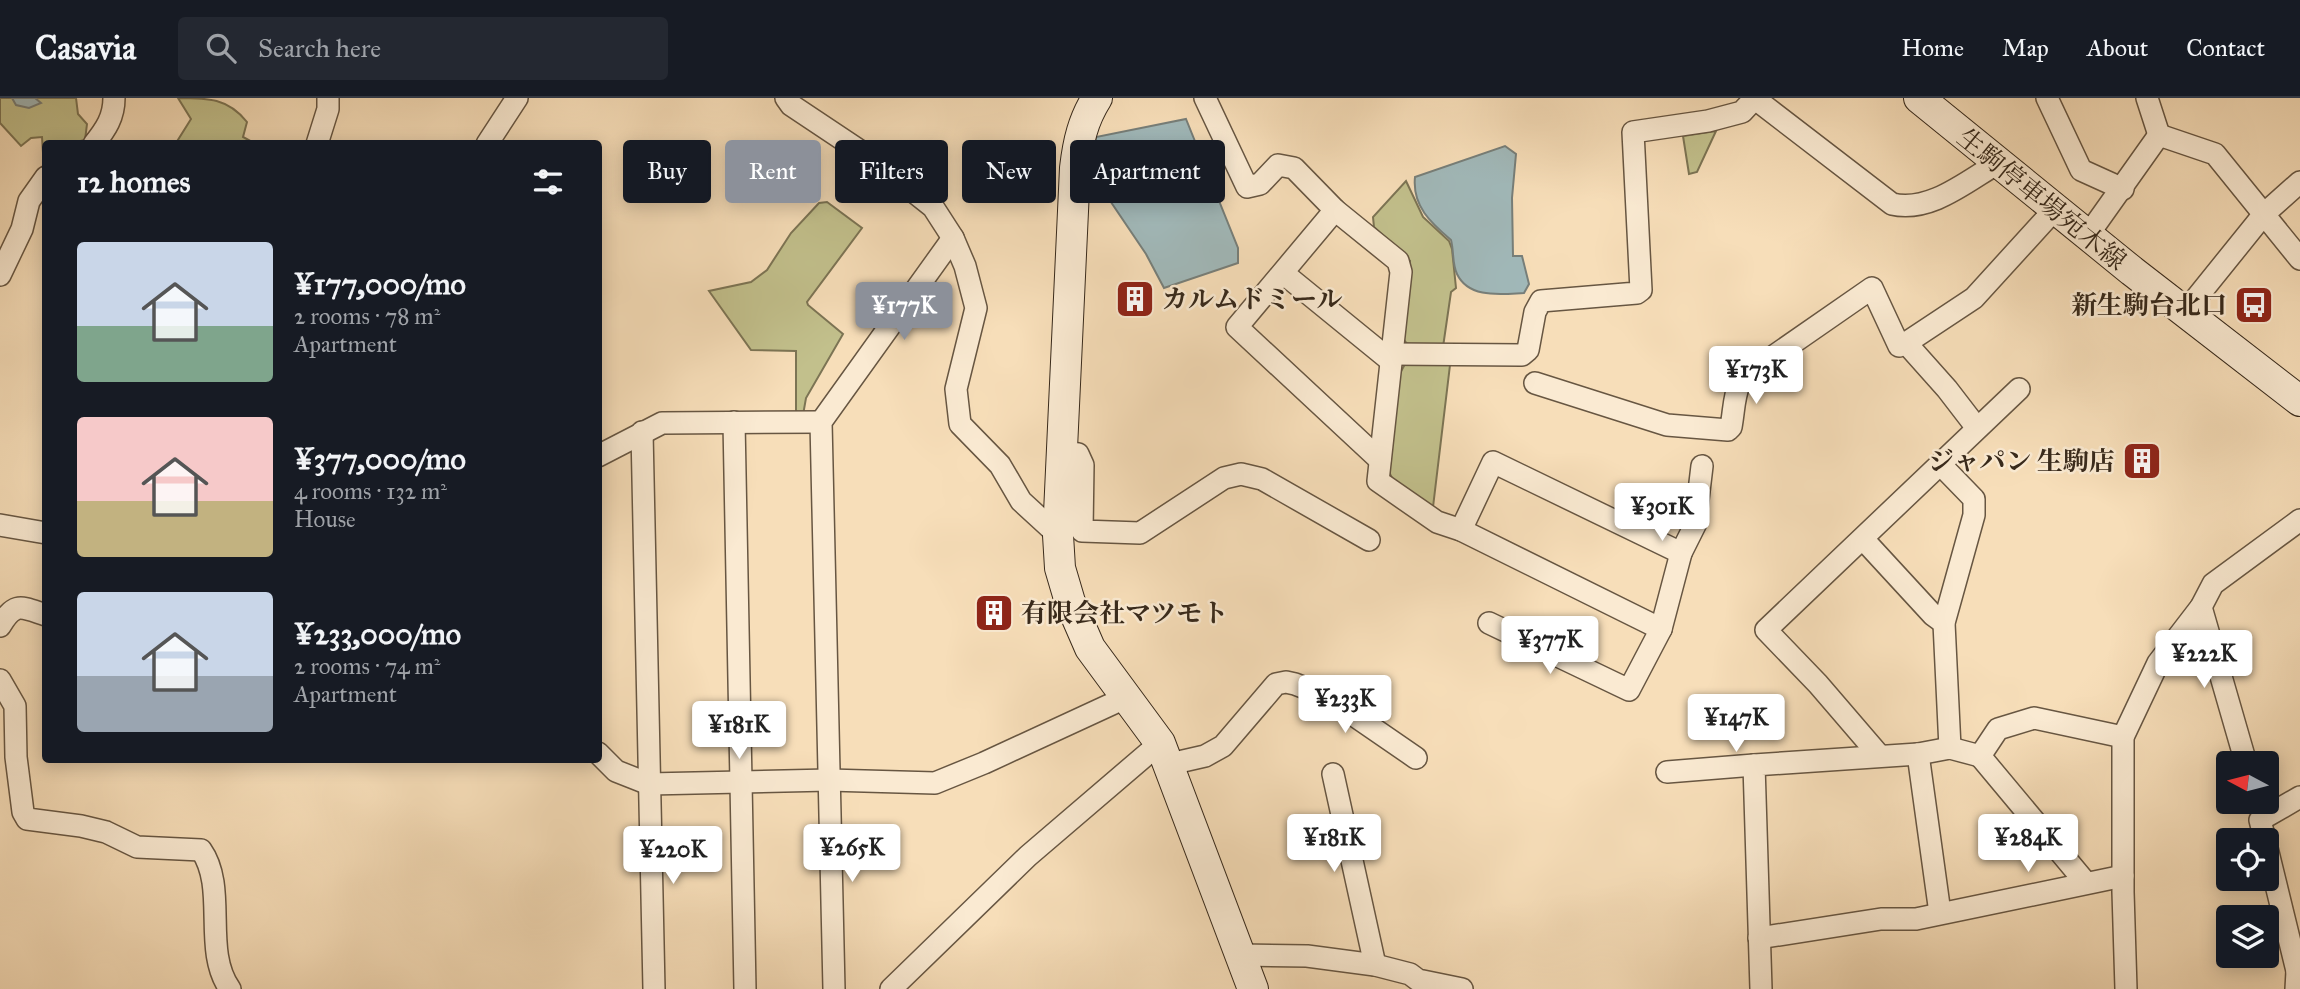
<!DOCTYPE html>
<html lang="en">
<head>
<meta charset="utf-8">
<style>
	:root { --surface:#171b24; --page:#242831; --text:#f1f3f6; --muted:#9ea1a6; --line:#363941; --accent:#8c9099 }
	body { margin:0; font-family:"IM FELL Great Primer","Noto Serif JP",serif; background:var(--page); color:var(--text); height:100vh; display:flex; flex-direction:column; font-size:26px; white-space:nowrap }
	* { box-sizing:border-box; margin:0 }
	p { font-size:23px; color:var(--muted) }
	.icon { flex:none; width:38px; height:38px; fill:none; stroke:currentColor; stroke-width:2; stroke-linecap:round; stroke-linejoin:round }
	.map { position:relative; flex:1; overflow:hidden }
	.side { position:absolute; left:42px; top:42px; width:560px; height:623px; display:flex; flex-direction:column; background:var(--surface); border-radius:7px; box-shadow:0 4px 18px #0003 }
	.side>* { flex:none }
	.hud { position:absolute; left:623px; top:42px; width:665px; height:63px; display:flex; gap:14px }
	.needle { width:46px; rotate:277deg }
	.fabs { position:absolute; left:2216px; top:653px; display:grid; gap:14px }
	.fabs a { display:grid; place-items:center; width:63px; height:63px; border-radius:7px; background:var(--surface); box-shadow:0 4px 18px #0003; font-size:35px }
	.price { position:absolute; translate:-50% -60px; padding:0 16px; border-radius:7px; background:#fff; color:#222; font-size:23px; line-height:46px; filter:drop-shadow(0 2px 4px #0008) }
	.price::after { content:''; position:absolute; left:50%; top:42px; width:21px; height:16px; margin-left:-10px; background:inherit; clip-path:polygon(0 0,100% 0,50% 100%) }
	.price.on { background:var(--accent); color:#fff }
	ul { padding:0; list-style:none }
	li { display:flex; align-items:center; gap:21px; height:175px; padding:0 35px }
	li span { display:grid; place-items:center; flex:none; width:196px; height:140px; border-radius:7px; color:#555 }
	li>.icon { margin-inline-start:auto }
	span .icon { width:84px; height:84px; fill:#fffc; stroke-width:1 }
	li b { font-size:30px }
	h2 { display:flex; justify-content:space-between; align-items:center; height:84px; padding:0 35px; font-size:30px }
	.pill { padding:0 24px; border-radius:7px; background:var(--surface); box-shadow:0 4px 18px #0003; font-size:24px; line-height:63px }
	.pill.on { background:var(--accent); color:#fff }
	header { display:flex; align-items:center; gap:42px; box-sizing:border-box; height:98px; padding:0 35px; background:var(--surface); border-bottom:2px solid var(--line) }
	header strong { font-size:33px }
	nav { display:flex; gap:38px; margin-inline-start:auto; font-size:24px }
	.search { width:490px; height:63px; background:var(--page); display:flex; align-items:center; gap:18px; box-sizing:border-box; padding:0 24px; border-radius:7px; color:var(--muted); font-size:26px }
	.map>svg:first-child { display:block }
</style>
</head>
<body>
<header>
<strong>Casavia</strong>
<div class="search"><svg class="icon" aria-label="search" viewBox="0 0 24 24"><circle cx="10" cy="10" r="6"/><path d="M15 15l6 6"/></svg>Search here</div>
<nav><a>Home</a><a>Map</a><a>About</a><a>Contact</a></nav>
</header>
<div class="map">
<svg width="2300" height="891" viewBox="0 0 2300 891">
	<rect width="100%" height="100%" fill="#f7deb9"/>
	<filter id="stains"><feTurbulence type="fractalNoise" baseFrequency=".00286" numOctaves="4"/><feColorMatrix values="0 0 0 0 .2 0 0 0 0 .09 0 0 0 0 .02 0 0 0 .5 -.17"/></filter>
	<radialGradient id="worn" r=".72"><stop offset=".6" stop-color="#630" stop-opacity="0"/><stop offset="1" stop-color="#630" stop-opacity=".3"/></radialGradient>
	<!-- green -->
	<g fill="#c2c08c" stroke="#7c7454" stroke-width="2">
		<path d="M0 0H76L78 16 87 26 85 42 71 45 46 46 45 56 43 55 42 39 31 40 21 48 0 25Z"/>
		<path d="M178 0C208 0 228 0 247 24L243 39 254 45H176L191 21Z"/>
		<path d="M1716 33 1697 74 1689 76 1683 38Z"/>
		<path d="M1406 83 1423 119 1449 143 1452 151 1456 190 1451 194 1443 249 1411 250 1401 239 1410 163 1374 129 1373 119Z"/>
		<path d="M827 104 862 130 807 204 808 207 843 236 806 300 803 317 796 313V253L751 252 709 193 751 184 767 172 791 135 819 105Z"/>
		<path d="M1405 266 1450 267 1433 409 1394 384 1387 370 1398 279Z"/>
	</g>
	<!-- water -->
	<g fill="#a1b9ba" stroke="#777f7a" stroke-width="2">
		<path d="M12 0H35L41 5 29 10 16 7Z"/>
		<path d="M1186 21 1238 150V165L1164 190 1146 156 1090 73 1096 39Z"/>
		<path d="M1505 48 1516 56 1512 100 1513 158H1522L1529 186 1524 195C1501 196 1469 201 1457 176 1452 166 1454 153 1451 142 1431 125 1412 108 1415 79Z"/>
	</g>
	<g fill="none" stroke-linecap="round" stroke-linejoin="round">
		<!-- street casing -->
		<g stroke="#675642" stroke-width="24">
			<g id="street">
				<path d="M786 0 791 7 875 63 933 109 953 140 965 168 976 210 956 291 960 326 1000 367 1021 403 1058 437"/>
				<path d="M1205 0 1247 89 1260 86 1278 67 1294 70 1335 112 1398 163 1401 174 1378 383 1437 424 1461 432 1661 531"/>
				<path d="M1754 0 1892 106C1930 115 1967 83 1998 65"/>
				<path d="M2047 0 2081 72 2123 91"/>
				<path d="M2147 0 2159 37"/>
				<path d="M2159 37 2215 56 2300 161"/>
				<path d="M94 46C106 31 114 19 114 0"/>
				<path d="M317 46 328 11V0"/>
				<path d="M487 46 517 0"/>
				<path d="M1335 112 1237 229 1380 362"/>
				<path d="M2088 137 2159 37"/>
				<path d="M1283 175 1391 263"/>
				<path d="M0 177 22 131 29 103 46 79"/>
				<path d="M2185 214 2264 116 2300 84"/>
				<path d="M1906 245 1947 291 1977 330"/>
				<path d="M1391 256 1522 257 1528 252 1535 214 1541 203 1637 195 1641 192 1633 34 1708 23 1742 14 1755 0"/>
				<path d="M1535 285 1667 327 1728 332 1731 329C1736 302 1732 279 1761 267L1872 190 1899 248 1906 245 1974 200 2056 110"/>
				<path d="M734 324 745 891"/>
				<path d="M642 334 654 891"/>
				<path d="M1062 354 1078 356 1083 367 1082 433 1140 435 1224 380 1241 376 1262 381 1369 442"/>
				<path d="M598 358 662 325 821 324"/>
				<path d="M1941 367 1974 401V417L1944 525 1950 650"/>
				<path d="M0 427 46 435"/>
				<path d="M1461 432 1493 364 1681 455"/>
				<path d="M1863 441 1933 517 1944 525"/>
				<path d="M2201 509 2246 665"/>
				<path d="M1489 525 1629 592 1661 531 1681 455 1695 427 1702 368"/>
				<path d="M0 528C15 503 21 509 46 517"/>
				<path d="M0 582 15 608 16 659 23 714 27 721 81 728 106 734 137 749 201 752C228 790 202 852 230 891"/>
				<path d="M598 655 616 673 649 686 829 682 935 685 984 665 1127 599"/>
				<path d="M1918 656 1940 815"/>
				<path d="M1879 657 1818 586 1766 532 2019 291"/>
				<path d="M1980 658 2086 785"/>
				<path d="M1170 666 1205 658 1223 648 1276 586 1286 584 1295 586 1326 598 1416 660"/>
				<path d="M1667 674 1754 667"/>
				<path d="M1333 676 1375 867"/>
				<path d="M2265 742 2260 722 2300 699"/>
				<path d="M2266 746 2297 873"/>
				<path d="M1759 840 1881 821H1916L2123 778"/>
				<path d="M1241 857 1307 858 1375 867 1410 876 1418 882 1462 891"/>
				<path d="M834 891 821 324 953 140"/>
				<path d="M891 891 1028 758 1160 645"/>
				<path d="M1761 891 1754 667 1918 656 1950 650 1980 658 1998 631 2034 620 2123 639"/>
				<path d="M2126 891 2123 794V639L2158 565 2201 509 2213 486 2300 422"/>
				<path d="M2296 891 2297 873 2300 871"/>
			</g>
		</g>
		<!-- secondary casing -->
		<g stroke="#37291b" stroke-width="32">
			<g id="secondary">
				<path d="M1097 0C1083 22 1078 44 1075 70L1058 437 1060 470 1070 504 1090 550 1160 645 1253 891"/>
				<path d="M1919 0 2132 173 2300 303"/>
			</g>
		</g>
		<!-- street -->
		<use href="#street" stroke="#faead2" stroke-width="21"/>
		<!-- secondary -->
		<use href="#secondary" stroke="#faead2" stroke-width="30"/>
	</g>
	<!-- icons -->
	<defs>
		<g id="building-square" transform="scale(2.0125)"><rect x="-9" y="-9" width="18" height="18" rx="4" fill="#8f2418" stroke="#faead2"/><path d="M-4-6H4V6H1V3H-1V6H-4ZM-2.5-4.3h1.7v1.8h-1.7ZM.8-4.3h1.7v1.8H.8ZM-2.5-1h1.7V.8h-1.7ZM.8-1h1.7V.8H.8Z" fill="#fff"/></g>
		<g id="bus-square" transform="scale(2.0125)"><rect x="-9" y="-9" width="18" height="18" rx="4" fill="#8f2418" stroke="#faead2"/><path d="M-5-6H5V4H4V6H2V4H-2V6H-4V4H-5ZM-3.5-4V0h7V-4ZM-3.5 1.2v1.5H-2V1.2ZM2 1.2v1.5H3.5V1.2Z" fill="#fff"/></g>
	</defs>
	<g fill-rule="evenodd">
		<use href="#building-square" x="1135" y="201"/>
		<use href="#bus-square" x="2254" y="207"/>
		<use href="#building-square" x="2142" y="363"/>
		<use href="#building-square" x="994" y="515"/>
	</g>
	<g text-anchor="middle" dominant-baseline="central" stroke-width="5" stroke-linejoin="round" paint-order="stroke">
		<!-- street labels -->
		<g font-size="26" fill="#37291b" stroke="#faead2">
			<text transform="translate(2042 101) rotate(39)">生駒停車場宛木線</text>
		</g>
		<!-- poi labels -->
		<g font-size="26" font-weight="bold" fill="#37291b" stroke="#faead2" text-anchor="start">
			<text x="1162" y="201">カルムドミール</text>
			<text x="2227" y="207" text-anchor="end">新生駒台北口</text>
			<text x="2115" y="363" text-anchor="end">ジャパン 生駒店</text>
			<text x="1021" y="515">有限会社マツモト</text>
		</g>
	</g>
	<rect width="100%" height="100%" filter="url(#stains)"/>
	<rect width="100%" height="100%" fill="url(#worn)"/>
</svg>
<div class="fabs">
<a><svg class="needle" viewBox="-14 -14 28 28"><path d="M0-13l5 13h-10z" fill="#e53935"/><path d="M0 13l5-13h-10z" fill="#9ea1a6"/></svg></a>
<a><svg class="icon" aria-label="locate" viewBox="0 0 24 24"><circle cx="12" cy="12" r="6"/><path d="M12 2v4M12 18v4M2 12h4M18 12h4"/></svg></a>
<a><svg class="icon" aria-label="layers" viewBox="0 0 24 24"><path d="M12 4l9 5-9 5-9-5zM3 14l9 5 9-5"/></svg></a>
</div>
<b class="price on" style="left:904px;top:244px">¥177K</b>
<b class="price" style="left:1756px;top:308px">¥173K</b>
<b class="price" style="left:1662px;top:445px">¥301K</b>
<b class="price" style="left:1550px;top:578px">¥377K</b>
<b class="price" style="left:2204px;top:592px">¥222K</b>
<b class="price" style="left:1345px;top:637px">¥233K</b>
<b class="price" style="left:1736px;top:656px">¥147K</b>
<b class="price" style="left:739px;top:663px">¥181K</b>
<b class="price" style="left:1334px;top:776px">¥181K</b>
<b class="price" style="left:2028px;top:776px">¥284K</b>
<b class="price" style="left:852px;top:786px">¥265K</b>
<b class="price" style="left:673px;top:788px">¥220K</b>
<div class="hud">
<a class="pill">Buy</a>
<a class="pill on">Rent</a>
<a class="pill">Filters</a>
<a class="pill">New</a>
<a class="pill">Apartment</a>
</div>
<section class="side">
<h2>12 homes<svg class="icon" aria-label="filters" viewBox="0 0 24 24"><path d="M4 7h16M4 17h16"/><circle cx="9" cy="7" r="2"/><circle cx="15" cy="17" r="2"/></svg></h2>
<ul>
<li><span style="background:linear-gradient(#c9d6e8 60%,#7fa58c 0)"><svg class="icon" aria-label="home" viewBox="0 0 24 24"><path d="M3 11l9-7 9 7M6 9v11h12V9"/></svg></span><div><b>¥177,000/mo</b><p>2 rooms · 78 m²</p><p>Apartment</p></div></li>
<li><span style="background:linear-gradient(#f6c9c9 60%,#c2b280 0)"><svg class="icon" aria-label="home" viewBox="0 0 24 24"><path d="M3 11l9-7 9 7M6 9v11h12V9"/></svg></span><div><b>¥377,000/mo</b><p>4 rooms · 132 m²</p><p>House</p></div></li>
<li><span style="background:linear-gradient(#c9d6e8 60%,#9aa5b1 0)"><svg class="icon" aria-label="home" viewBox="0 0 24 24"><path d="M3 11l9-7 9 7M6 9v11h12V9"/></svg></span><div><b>¥233,000/mo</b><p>2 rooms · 74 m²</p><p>Apartment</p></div></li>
</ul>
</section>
</div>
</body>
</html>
